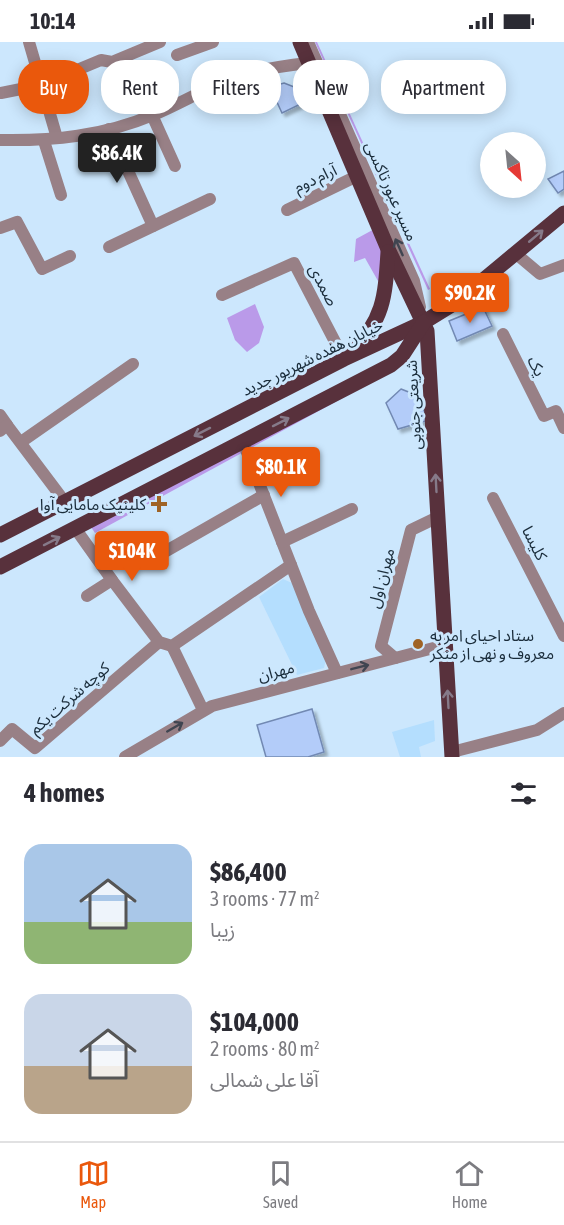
<!DOCTYPE html>
<html lang="en">
<head>
<meta charset="utf-8">
<style>
	:root { --surface:#fff; --page:#f7f7f7; --text:#2b2b33; --muted:#7c7c81; --line:#e1e1e2; --accent:#ea580c }
	body { margin:0; font-family:"Asap Condensed","Noto Sans Arabic",sans-serif; background:var(--page); color:var(--text); height:100vh; display:flex; flex-direction:column; font-size:22px; white-space:nowrap }
	* { box-sizing:border-box; margin:0 }
	p { font-size:20px; color:var(--muted) }
	.icon { flex:none; width:33px; height:33px; fill:none; stroke:currentColor; stroke-width:2; stroke-linecap:round; stroke-linejoin:round }
	.map { position:relative; height:715px; overflow:hidden }
	.sheet { display:flex; flex-direction:column; background:var(--surface); flex:1 }
	.sheet>* { flex:none }
	.guide { position:absolute; left:18px; top:18px; width:528px; height:54px; display:flex; gap:12px }
	.needle { width:39px; rotate:153deg }
	.controls { position:absolute; left:480px; top:90px; display:grid; gap:12px }
	.controls a { display:grid; place-items:center; width:66px; height:66px; border-radius:50%; background:var(--surface); box-shadow:0 3px 15px #0003; font-size:30px }
	.price { position:absolute; translate:-50% -51px; padding:0 14px; border-radius:6px; background:var(--accent); color:#fff; font-size:20px; line-height:39px; filter:drop-shadow(0 2px 3px #0008) }
	.price::after { content:''; position:absolute; left:50%; top:36px; width:18px; height:14px; margin-left:-9px; background:inherit; clip-path:polygon(0 0,100% 0,50% 100%) }
	.price.selected { background:#222; color:#fff }
	ul { padding:0; list-style:none }
	li { display:flex; align-items:center; gap:18px; height:150px; padding:0 24px }
	li span { display:grid; place-items:center; flex:none; width:168px; height:120px; border-radius:18px; color:#555 }
	li>.icon { margin-inline-start:auto }
	span .icon { width:72px; height:72px; fill:#fffc; stroke-width:1 }
	li b { font-size:26px }
	h2 { display:flex; justify-content:space-between; align-items:center; height:72px; padding:0 24px; font-size:26px }
	.tag { padding:0 21px; border-radius:24px; background:var(--surface); box-shadow:0 3px 15px #0003; font-size:21px; line-height:54px }
	.tag.selected { background:var(--accent); color:#fff }
	.status { display:flex; justify-content:space-between; align-items:center; height:42px; padding:0 30px; background:var(--surface); direction:ltr }
	.status svg { height:16px; fill:currentColor }
	.tab-bar { display:flex; justify-content:space-around; align-items:center; height:84px; border-top:2px solid var(--line); background:var(--surface); font-size:16px; color:var(--muted) }
	.tab-bar a { display:grid; justify-items:center; gap:3px }
	.tab-bar .selected { color:var(--accent) }
	.map>svg:first-child { display:block }
</style>
</head>
<body>
<div class="status"><b>10:14</b><svg viewBox="0 0 49 12"><path d="M0 12V9h3v3zM5 12V6h3v6zM10 12V3h3v9zM15 12V0h3v12zM26 1h20v11H26zM47 4h2v5h-2z"/></svg></div>
<div class="map">
<svg width="564" height="715" viewBox="0 0 564 715">
	<defs>
		<filter id="shadow"><feDropShadow dx="3.5" dy="3.5" stdDeviation="1.5" flood-color="#0004"/></filter>
	</defs>
	<rect width="100%" height="100%" fill="#cce7fd"/>
	<!-- built -->
	<g fill="#b4defe">
		<path d="M283 537 292 541 326 617 324 626 297 633 259 555Z"/>
		<path d="M434 678 435 699 419 705 421 715H400L392 690Z"/>
	</g>
	<!-- forest -->
	<g fill="#ba9ae9">
		<path d="M315 0H317L430 247 428 248Z"/>
		<path d="M378 185 388 207 382 246 365 216 354 220 356 197Z"/>
		<path d="M255 262 264 285 259 301 247 310 235 298 227 276Z"/>
		<path d="M383 334 95 491 89 482Z"/>
	</g>
	<!-- building -->
	<g fill="#b3ccf9" stroke="#7289b3" stroke-width="1.5" filter="url(#shadow)">
		<path d="M284 41 302 48 309 58 282 71 270 45Z"/>
		<path d="M564 129V147L558 151 548 137Z"/>
		<path d="M483 265 492 284 457 299 449 279Z"/>
		<path d="M401 347 411 351 420 361 429 378 398 387 386 361Z"/>
		<path d="M312 667 324 710 308 715H266L257 683Z"/>
	</g>
	<g fill="none" stroke-linecap="round" stroke-linejoin="round">
		<!-- minor -->
		<g stroke="#988086" stroke-width="12">
			<path d="M29 0 57 96"/>
			<path d="M308 0 414 239 420 265"/>
			<path d="M177 13 213 0"/>
			<path d="M1 51 41 43 101 18 112 20 160 0"/>
			<path d="M152 73 175 124"/>
			<path d="M109 87 153 184"/>
			<path d="M0 98C53 99 103 94 153 73 178 63 202 48 228 38 253 28 281 24 308 21"/>
			<path d="M44 99 61 153"/>
			<path d="M287 168 357 134"/>
			<path d="M0 186 17 180 42 227 70 214"/>
			<path d="M109 205 210 157"/>
			<path d="M515 211 540 232 564 223"/>
			<path d="M222 253 294 221 344 317"/>
			<path d="M503 292 544 374 556 369 564 386"/>
			<path d="M0 373 7 383"/>
			<path d="M0 389 7 383 65 460"/>
			<path d="M21 400 133 322"/>
			<path d="M243 400 309 569 337 631"/>
			<path d="M493 456 564 594"/>
			<path d="M75 486 112 538"/>
			<path d="M282 500 352 467"/>
			<path d="M154 516 264 453"/>
			<path d="M87 554 112 538 159 600 172 604 291 523"/>
			<path d="M172 604 203 668"/>
			<path d="M395 616 381 604 411 488 438 475"/>
			<path d="M0 699 12 687 35 706 159 600"/>
			<path d="M452 710 537 688 564 671"/>
			<path d="M125 715 212 664 445 603"/>
		</g>
		<!-- major -->
		<g stroke="#58313c" stroke-width="15">
			<path d="M300 0 388 207 427 289 452 715"/>
			<path d="M351 311C384 277 385 256 388 210"/>
			<path d="M0 493 344 317 424 280 458 259 564 171"/>
			<path d="M0 525 391 323 402 314 424 280"/>
		</g>
	</g>
	<!-- one-way arrows -->
	<defs><path id="oneway-shaft" d="M-6 0H5M1.5-3L5.5 0L1.5 3" fill="none" stroke-width="1.6" stroke-linecap="round" stroke-linejoin="round" transform="scale(1.5)"/></defs>
	<g stroke="#867a89">
		<use href="#oneway-shaft" transform="translate(536 194) rotate(-40)"/>
		<use href="#oneway-shaft" transform="translate(281 380) rotate(-27)"/>
		<use href="#oneway-shaft" transform="translate(202 390) rotate(153)"/>
		<use href="#oneway-shaft" transform="translate(436 441) rotate(-93)"/>
		<use href="#oneway-shaft" transform="translate(52 499) rotate(-27)"/>
		<use href="#oneway-shaft" transform="translate(448 657) rotate(-93)"/>
	</g>
	<g stroke="#404551">
		<use href="#oneway-shaft" transform="translate(399 205) rotate(-114)"/>
		<use href="#oneway-shaft" transform="translate(360 625) rotate(-14)"/>
		<use href="#oneway-shaft" transform="translate(175 685) rotate(-30)"/>
	</g>
	<!-- markers -->
	<g fill="#9f6325" stroke="#cce7fd" stroke-width="2">
		<path d="M156 453h6v6h6v6h-6v6h-6v-6h-6v-6h6z"/>
		<circle cx="418" cy="602" r="6"/>
	</g>
	<g text-anchor="middle" dominant-baseline="central" stroke-width="6" stroke-linejoin="round" paint-order="stroke">
		<!-- street labels -->
		<g font-size="16" fill="#1a2c3a" stroke="#cce7fd">
			<text transform="translate(315 136) rotate(-25)">آرام دوم</text>
			<text transform="translate(392 149) rotate(66)">مسیر عبور تاکسی</text>
			<text transform="translate(324 243) rotate(63)">صمدی</text>
			<text transform="translate(312 315) rotate(-26)">خیابان هفده شهریور جدید</text>
			<text transform="translate(537 324) rotate(63)">یک</text>
			<text transform="translate(413 363) rotate(-93)">شریعتی جنوبی</text>
			<text transform="translate(535 501) rotate(63)">کلیسا</text>
			<text transform="translate(381 536) rotate(-75)">مهران اول</text>
			<text transform="translate(276 629) rotate(-14)">مهران</text>
			<text transform="translate(69 656) rotate(-41)">کوچه شرکت یکم</text>
		</g>
		<!-- poi labels -->
		<g font-size="16" fill="#1a2c3a" stroke="#cce7fd" text-anchor="end">
			<text x="146" y="462">کلینیک مامایی آوا</text>
			<text x="430" y="593" text-anchor="start">ستاد احیای امر به<tspan x="430" dy="18">معروف و نهی از منکر</tspan></text>
		</g>
	</g>
</svg>
<div class="controls">
<a><svg class="needle" viewBox="-14 -14 28 28"><path d="M0-13l5 13h-10z" fill="#e53935"/><path d="M0 13l5-13h-10z" fill="#7c7c81"/></svg></a>
</div>
<b class="price selected" style="left:117px;top:142px">$86.4K</b>
<b class="price" style="left:470px;top:282px">$90.2K</b>
<b class="price" style="left:281px;top:456px">$80.1K</b>
<b class="price" style="left:132px;top:540px">$104K</b>
<div class="guide">
<a class="tag selected">Buy</a>
<a class="tag">Rent</a>
<a class="tag">Filters</a>
<a class="tag">New</a>
<a class="tag">Apartment</a>
</div>
</div>
<section class="sheet">
<h2>4 homes<svg class="icon" aria-label="filters" viewBox="0 0 24 24"><path d="M4 7h16M4 17h16"/><circle cx="9" cy="7" r="2"/><circle cx="15" cy="17" r="2"/></svg></h2>
<ul>
<li><span style="background:linear-gradient(#a9c7e8 65%,#8fb573 0)"><svg class="icon" aria-label="home" viewBox="0 0 24 24"><path d="M3 11l9-7 9 7M6 9v11h12V9"/></svg></span><div><b>$86,400</b><p>3 rooms · 77 m²</p><p>زیبا</p></div></li>
<li><span style="background:linear-gradient(#c9d6e8 60%,#b9a48a 0)"><svg class="icon" aria-label="home" viewBox="0 0 24 24"><path d="M3 11l9-7 9 7M6 9v11h12V9"/></svg></span><div><b>$104,000</b><p>2 rooms · 80 m²</p><p>آقا علی شمالی</p></div></li>
</ul>
</section>
<nav class="tab-bar">
<a class="selected"><svg class="icon" aria-label="map" viewBox="0 0 24 24"><path d="M3 6l6-2 6 2 6-2v14l-6 2-6-2-6 2zM9 4v14M15 6v14"/></svg>Map</a>
<a><svg class="icon" aria-label="saved" viewBox="0 0 24 24"><path d="M7 4h10v16l-5-4-5 4z"/></svg>Saved</a>
<a><svg class="icon" aria-label="home" viewBox="0 0 24 24"><path d="M3 11l9-7 9 7M6 9v11h12V9"/></svg>Home</a>
</nav>
</body>
</html>
